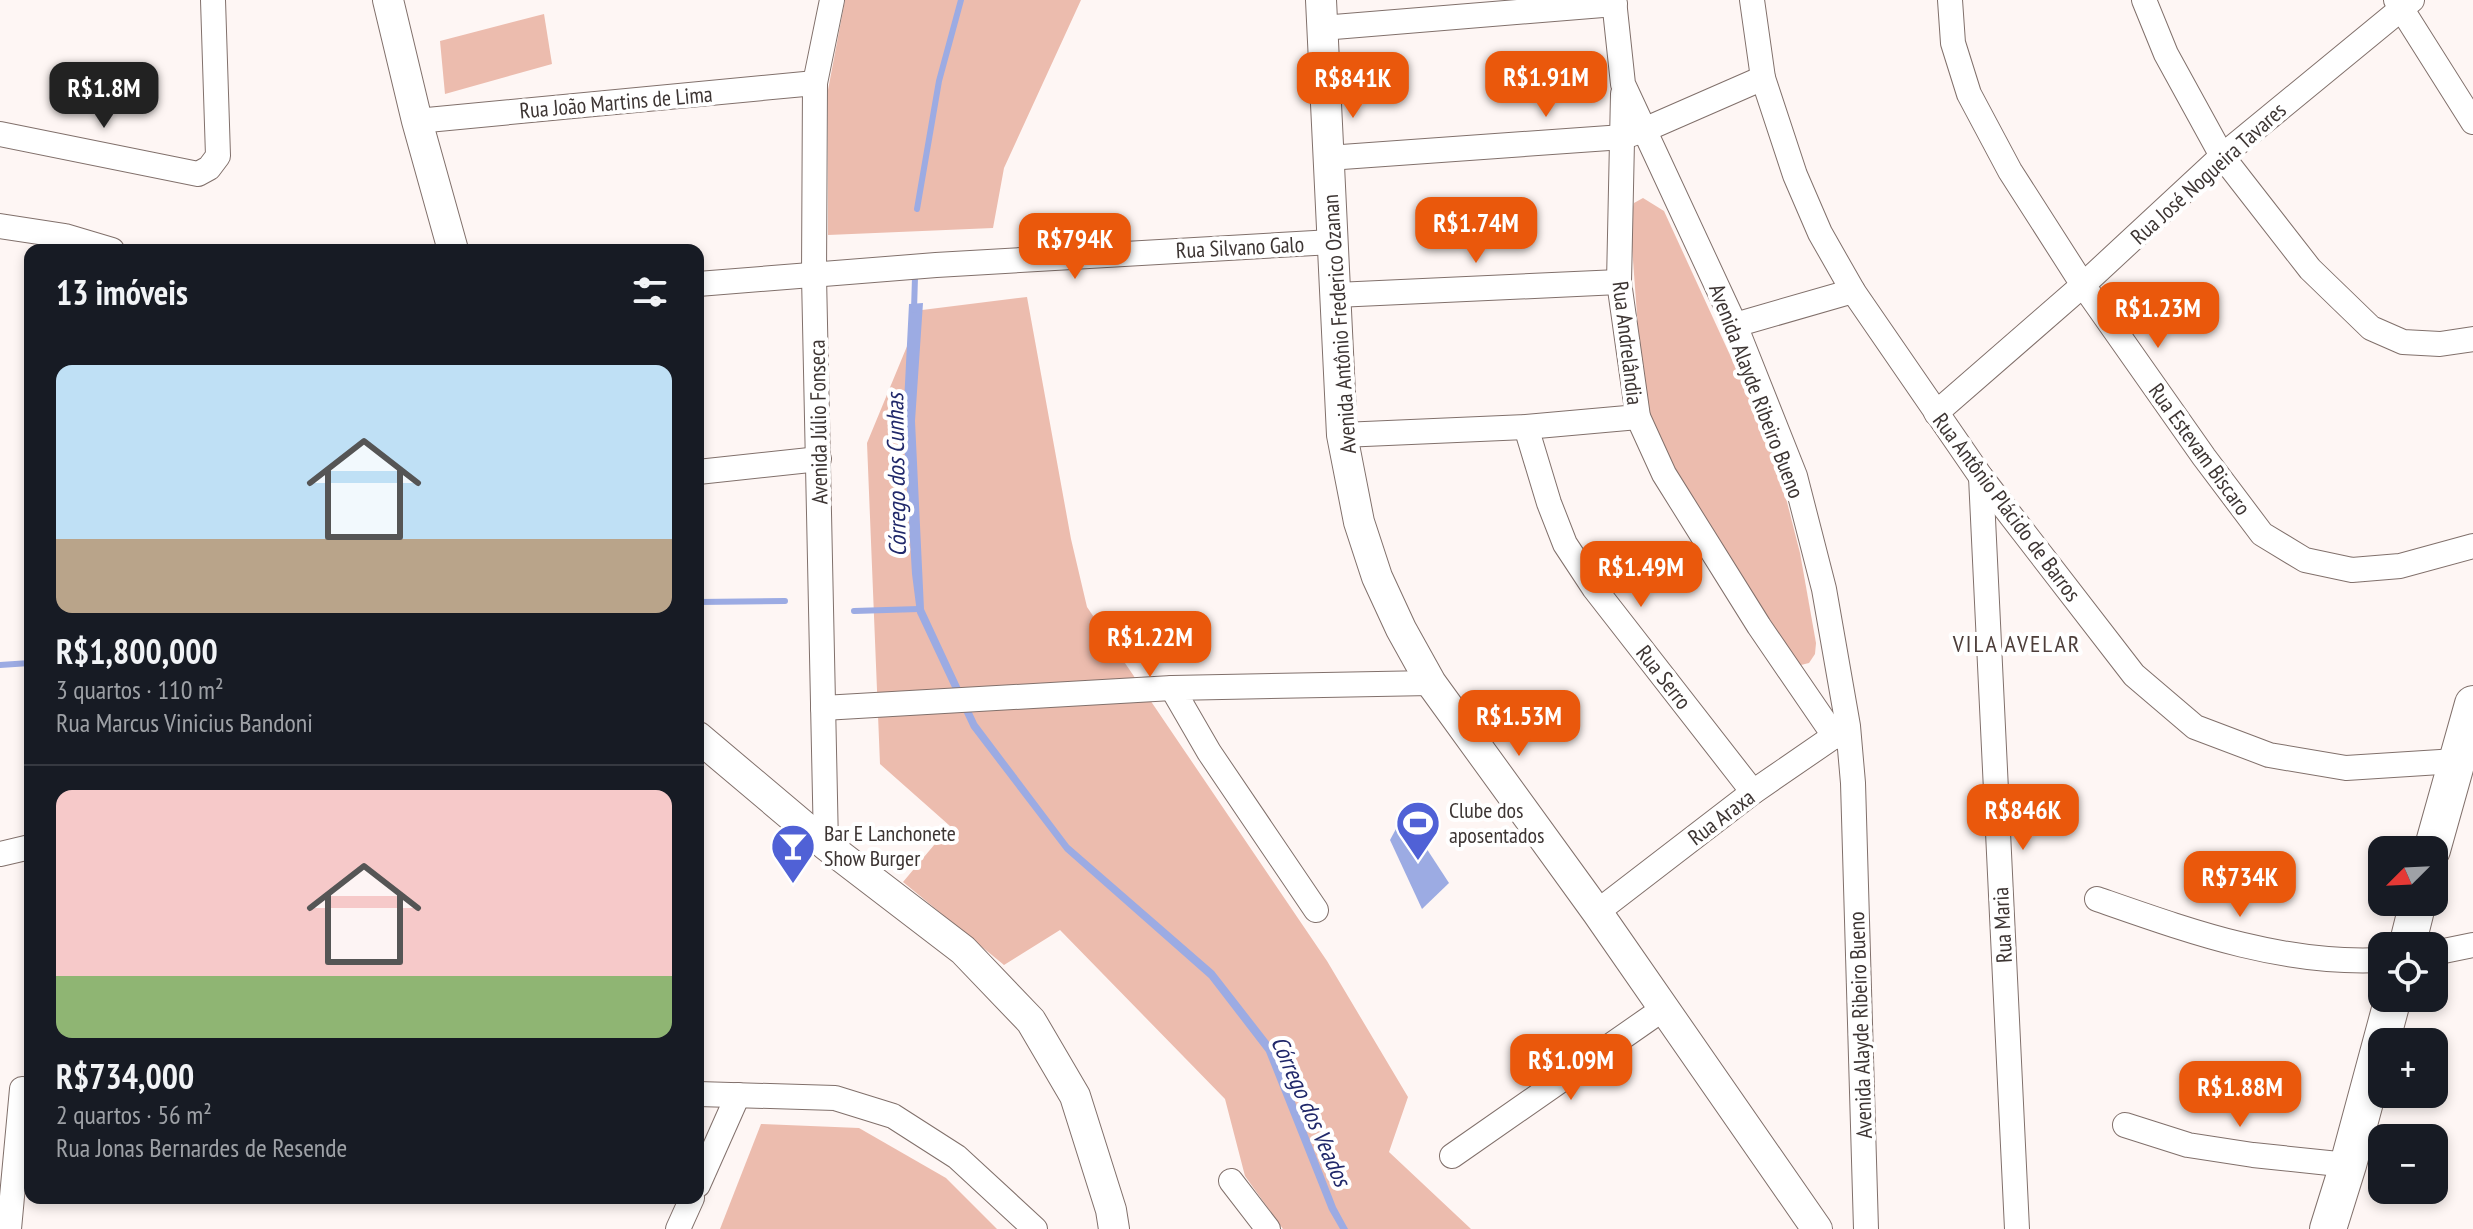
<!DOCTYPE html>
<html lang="pt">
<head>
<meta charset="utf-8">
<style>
	:root { --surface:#171b24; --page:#20242c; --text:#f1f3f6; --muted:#9ea1a6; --line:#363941; --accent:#ea580c }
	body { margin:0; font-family:"PT Sans Narrow",sans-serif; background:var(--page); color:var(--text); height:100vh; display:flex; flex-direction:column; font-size:30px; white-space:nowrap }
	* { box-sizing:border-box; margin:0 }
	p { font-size:26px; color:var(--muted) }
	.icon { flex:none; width:44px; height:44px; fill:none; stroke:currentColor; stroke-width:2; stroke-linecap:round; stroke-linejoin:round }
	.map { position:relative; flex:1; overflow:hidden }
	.side { position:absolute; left:24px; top:244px; width:680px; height:960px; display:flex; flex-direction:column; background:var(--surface); border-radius:16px; box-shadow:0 4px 12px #0003 }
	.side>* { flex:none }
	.needle { width:52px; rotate:246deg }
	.buttons { position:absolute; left:2368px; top:836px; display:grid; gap:16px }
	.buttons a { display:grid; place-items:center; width:80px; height:80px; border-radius:16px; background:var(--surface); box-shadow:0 4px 12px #0003; font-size:40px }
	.price { position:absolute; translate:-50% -68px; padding:0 18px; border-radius:16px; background:var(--accent); color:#fff; font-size:26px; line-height:52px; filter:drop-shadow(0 2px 4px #0008) }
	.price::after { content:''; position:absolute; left:50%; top:48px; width:24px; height:18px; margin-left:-12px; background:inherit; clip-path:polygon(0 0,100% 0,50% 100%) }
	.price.selected { background:#222; color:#fff }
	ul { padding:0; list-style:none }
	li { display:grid; align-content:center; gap:16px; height:424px; padding:0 32px }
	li+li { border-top:2px solid var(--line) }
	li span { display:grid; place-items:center; height:248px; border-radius:16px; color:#555 }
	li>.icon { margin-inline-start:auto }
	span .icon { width:144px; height:144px; fill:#fffc; stroke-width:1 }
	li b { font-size:34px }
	h2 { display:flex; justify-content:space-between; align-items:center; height:96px; padding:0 32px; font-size:34px }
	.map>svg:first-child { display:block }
</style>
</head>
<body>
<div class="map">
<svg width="2473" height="1229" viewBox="0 0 2473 1229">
	<rect width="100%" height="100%" fill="#fef6f4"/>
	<!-- green -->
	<g fill="#ecbcae">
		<path d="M845 0H1081L1004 168 993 228 828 235V90Z"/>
		<path d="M544 14 552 64 445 94 440 41Z"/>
		<path d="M1643 198 1664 211 1774 451 1800 553 1816 643 1815 654 1809 663 1801 665 1796 659 1671 472 1643 397 1630 219 1634 203Z"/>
		<path d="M1027 297 1071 539 1087 607 1327 961 1408 1097 1389 1152 1471 1229H1283L1245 1176 1225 1099 1060 930 1004 965 903 882 950 826 880 764 867 443 922 310Z"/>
		<path d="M761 1124 859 1128 946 1178 997 1229H720Z"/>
	</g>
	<!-- water -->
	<g fill="#9cabe3">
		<path d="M923 303 915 421 924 609 977 723 1069 845 1214 971 1274 1048 1336 1207 1348 1229H1340L1329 1210 1266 1052 1209 978 1065 851 971 728 917 613 912 574 903 423 909 304Z"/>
		<path d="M1404 814 1449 883 1422 909 1390 840Z"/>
	</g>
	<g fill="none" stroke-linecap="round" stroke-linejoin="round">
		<!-- stream -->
		<g stroke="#9cabe3" stroke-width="6">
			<path d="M917 209 939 81 961 0"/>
			<path d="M914 310 915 277"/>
			<path d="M698 602 785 601"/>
			<path d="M854 611 919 609"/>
			<path d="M0 665 30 663"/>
		</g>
		<!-- minor casing -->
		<g stroke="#81706b" stroke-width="26">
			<g id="minor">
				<path d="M1614 0 1623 84 1735 325 1795 476 1824 589 1848 726 1853 783 1866 1229"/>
				<path d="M1752 0 1763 78 1795 175 1820 233 1853 291 1981 477 2134 675 2195 727 2269 755 2346 768 2456 761 2467 758"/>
				<path d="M1950 0 1953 43 1969 94 2010 171 2083 285 2204 457 2262 534 2305 560 2352 570 2400 566 2473 546"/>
				<path d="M2144 0 2166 54 2222 156 2310 269 2371 328 2403 342 2440 344 2473 339"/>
				<path d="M2396 0 2473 122"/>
				<path d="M1322 28 1615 4"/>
				<path d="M1623 94 1619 282 1638 417 1664 474 1759 626 1835 737"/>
				<path d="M417 121 815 83"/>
				<path d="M0 134 198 174 209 168 218 156 213 0"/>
				<path d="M1328 158 1623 137 1644 130 1763 78"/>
				<path d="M0 226 65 236 112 250"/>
				<path d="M698 284 936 265 1332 242"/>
				<path d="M1336 295 1619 282"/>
				<path d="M1735 325 1853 291"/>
				<path d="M1936 413 2083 285 2222 156 2412 0"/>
				<path d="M1526 427 1549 503 1565 544 1594 588 1753 792"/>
				<path d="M1342 435 1526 427 1638 417"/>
				<path d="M698 472 819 459"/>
				<path d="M1981 477 2017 1229"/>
				<path d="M823 708 1172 688"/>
				<path d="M826 845 814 276 815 83 832 0"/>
				<path d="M0 854 30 847"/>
				<path d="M2097 899C2189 931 2282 965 2382 960"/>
				<path d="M1316 910 1209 752 1172 688 1431 683"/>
				<path d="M1597 912 1753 792 1846 728"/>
				<path d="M2434 953 2473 945"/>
				<path d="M698 1094 835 1098 893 1116 957 1157 1035 1229"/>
				<path d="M2125 1125 2188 1145 2253 1155 2348 1165"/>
				<path d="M1452 1156 1663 1009"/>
				<path d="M1231 1181 1268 1229"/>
				<path d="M698 1185 738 1095"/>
				<path d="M9 1229 22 1089"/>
				<path d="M678 1229 692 1198"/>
			</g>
		</g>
		<!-- tertiary casing -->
		<g stroke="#81706b" stroke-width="32">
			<g id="tertiary">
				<path d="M388 0 417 121 453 250"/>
				<path d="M1321 0 1342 435 1359 522 1377 577 1401 629 1431 683 1597 912 1817 1229"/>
				<path d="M698 737 826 845 963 950 1031 1021 1075 1096 1111 1210 1114 1229"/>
			</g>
		</g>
		<!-- secondary casing -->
		<g stroke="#81706b" stroke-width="38">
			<g id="secondary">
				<path d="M2432 850 2473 704"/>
				<path d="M2407 946 2418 902"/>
				<path d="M2328 1229 2348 1165 2393 998"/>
			</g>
		</g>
		<!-- minor -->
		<use href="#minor" stroke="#fff" stroke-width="24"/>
		<!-- tertiary -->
		<use href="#tertiary" stroke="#fff" stroke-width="30"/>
		<!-- secondary -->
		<use href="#secondary" stroke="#fff" stroke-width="36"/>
	</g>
	<!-- icons -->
	<defs>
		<g id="stadium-pin" transform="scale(2.3)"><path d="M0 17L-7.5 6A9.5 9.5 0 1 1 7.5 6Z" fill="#5061d6" stroke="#fff"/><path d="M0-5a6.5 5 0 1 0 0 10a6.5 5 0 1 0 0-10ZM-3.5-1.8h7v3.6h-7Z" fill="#fff"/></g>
		<g id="bar-pin" transform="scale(2.3)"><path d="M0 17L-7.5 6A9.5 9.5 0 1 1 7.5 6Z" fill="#5061d6" stroke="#fff"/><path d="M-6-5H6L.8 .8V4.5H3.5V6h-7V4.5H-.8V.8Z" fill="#fff"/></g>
	</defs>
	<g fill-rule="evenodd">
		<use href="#stadium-pin" x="1418" y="823"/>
		<use href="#bar-pin" x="793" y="846"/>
	</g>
	<g text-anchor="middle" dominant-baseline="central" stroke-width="8" stroke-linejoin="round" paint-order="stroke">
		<!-- street labels -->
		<g font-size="22" fill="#3d3533" stroke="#fff">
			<text transform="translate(616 102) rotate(-5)">Rua João Martins de Lima</text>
			<text transform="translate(2208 173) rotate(-42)">Rua José Nogueira Tavares</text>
			<text transform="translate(1240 247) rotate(-3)">Rua Silvano Galo</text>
			<text transform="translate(1339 324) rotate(-94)">Avenida Antônio Frederico Ozanan</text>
			<text transform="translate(1628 343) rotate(83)">Rua Andrelândia</text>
			<text transform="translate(1757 391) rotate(69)">Avenida Alayde Ribeiro Bueno</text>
			<text transform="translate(818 422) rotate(-91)">Avenida Júlio Fonseca</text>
			<text transform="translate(2200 449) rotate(54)">Rua Estevam Biscaro</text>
			<text transform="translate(2007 507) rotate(53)">Rua Antônio Plácido de Barros</text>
			<text transform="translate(1664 677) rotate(52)">Rua Serro</text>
			<text transform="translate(1721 817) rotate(-37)">Rua Araxa</text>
			<text transform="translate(2002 925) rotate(-93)">Rua Maria</text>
			<text transform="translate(1860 1025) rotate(-92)">Avenida Alayde Ribeiro Bueno</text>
		</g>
		<!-- poi labels -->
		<g font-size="22" fill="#3d3533" stroke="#fff" text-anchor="start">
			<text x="1449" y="810">Clube dos<tspan x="1449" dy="25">aposentados</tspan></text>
			<text x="824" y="833">Bar E Lanchonete<tspan x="824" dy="25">Show Burger</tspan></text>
		</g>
		<!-- water labels -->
		<g font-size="24" font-style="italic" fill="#20286a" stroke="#fff">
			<text transform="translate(896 475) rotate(-91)">Córrego dos Cunhas</text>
			<text transform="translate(1311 1111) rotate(66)">Córrego dos Veados</text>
		</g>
		<!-- neighbourhood labels -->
		<g font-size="24" letter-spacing="2" fill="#4d3e3a" stroke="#fff">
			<text x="2017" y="643">VILA AVELAR</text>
		</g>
	</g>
</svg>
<div class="buttons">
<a><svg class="needle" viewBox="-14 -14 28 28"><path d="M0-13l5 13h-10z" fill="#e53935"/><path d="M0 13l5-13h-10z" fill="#9ea1a6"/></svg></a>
<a><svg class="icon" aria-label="locate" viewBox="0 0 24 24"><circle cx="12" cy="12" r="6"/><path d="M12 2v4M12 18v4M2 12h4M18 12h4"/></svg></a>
<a>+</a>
<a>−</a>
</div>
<b class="price" style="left:1546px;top:119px">R$1.91M</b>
<b class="price" style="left:1353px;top:120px">R$841K</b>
<b class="price selected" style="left:104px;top:130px">R$1.8M</b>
<b class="price" style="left:1476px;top:265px">R$1.74M</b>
<b class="price" style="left:1075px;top:281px">R$794K</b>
<b class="price" style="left:2158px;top:350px">R$1.23M</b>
<b class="price" style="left:1641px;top:609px">R$1.49M</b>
<b class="price" style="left:1150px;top:679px">R$1.22M</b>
<b class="price" style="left:1519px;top:758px">R$1.53M</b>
<b class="price" style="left:2023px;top:852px">R$846K</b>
<b class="price" style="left:2240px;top:919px">R$734K</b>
<b class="price" style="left:1571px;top:1102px">R$1.09M</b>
<b class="price" style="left:2240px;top:1129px">R$1.88M</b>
<section class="side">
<h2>13 imóveis<svg class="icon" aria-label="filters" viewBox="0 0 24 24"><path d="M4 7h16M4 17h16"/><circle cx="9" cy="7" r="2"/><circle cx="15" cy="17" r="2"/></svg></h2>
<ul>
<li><span style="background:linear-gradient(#bfe0f5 70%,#b9a48a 0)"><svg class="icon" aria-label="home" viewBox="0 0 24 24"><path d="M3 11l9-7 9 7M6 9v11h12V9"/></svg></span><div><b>R$1,800,000</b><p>3 quartos · 110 m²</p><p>Rua Marcus Vinicius Bandoni</p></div></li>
<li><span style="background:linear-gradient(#f6c9c9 75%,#8fb573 0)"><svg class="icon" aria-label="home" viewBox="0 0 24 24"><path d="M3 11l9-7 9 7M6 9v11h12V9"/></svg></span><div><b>R$734,000</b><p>2 quartos · 56 m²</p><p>Rua Jonas Bernardes de Resende</p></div></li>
</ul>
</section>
</div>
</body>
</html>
